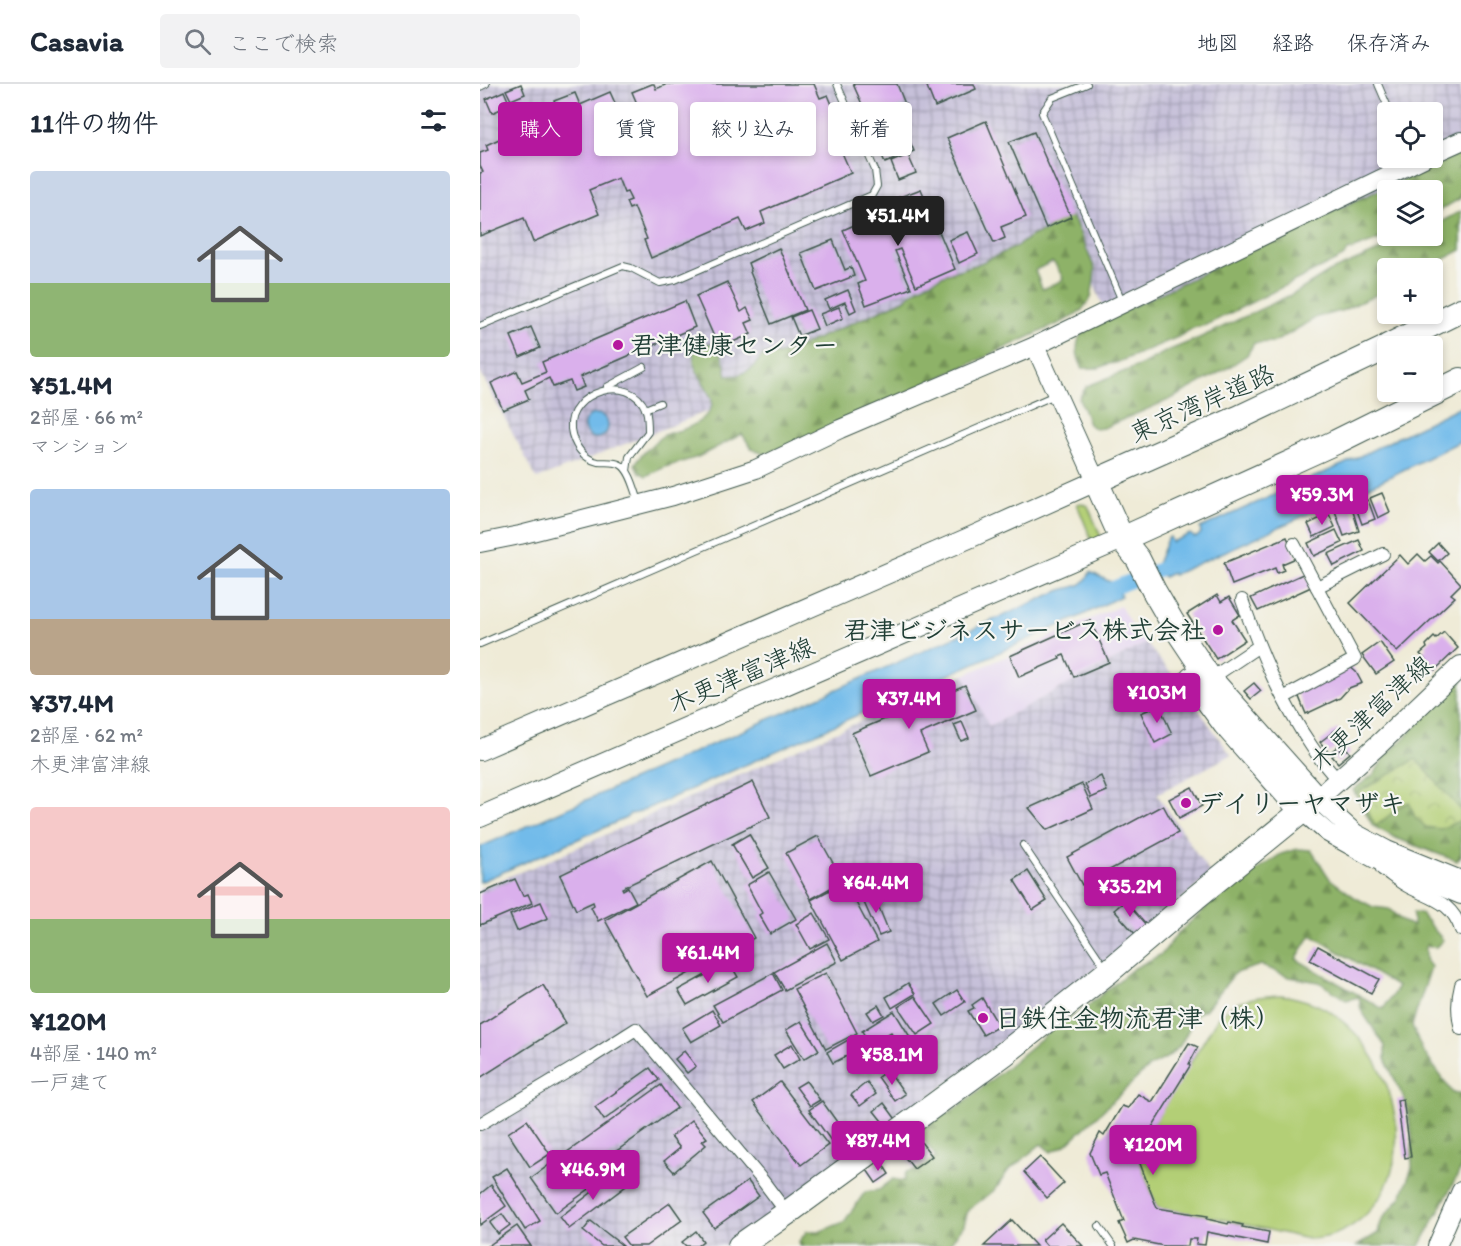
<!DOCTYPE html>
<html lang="ja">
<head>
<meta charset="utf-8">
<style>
	:root { --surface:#fff; --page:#f2f2f3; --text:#1f2937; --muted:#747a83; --line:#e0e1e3; --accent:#b5179e }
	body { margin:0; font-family:Itim,"Klee One",sans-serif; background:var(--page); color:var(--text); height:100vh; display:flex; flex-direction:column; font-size:22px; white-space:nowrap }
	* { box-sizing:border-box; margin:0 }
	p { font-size:20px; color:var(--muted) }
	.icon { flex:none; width:33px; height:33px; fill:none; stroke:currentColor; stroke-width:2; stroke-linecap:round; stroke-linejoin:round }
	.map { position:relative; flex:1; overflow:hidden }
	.sheet { display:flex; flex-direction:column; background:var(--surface); width:480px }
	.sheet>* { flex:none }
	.top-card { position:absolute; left:18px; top:18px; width:570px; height:54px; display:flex; gap:12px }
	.controls { position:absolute; left:897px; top:18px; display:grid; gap:12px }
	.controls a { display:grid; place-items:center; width:66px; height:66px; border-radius:6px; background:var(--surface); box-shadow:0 3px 9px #0003; font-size:30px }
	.price { position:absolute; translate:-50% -51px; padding:0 14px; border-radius:6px; background:var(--accent); color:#fff; font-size:20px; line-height:39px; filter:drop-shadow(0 2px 3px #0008) }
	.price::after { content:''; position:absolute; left:50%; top:36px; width:18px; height:14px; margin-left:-9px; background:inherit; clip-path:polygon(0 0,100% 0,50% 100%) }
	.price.selected { background:#222; color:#fff }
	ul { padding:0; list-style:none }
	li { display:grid; align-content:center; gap:12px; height:318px; padding:0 30px }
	li span { display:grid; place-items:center; height:186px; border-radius:6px; color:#555 }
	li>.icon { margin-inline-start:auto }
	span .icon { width:108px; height:108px; fill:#fffc; stroke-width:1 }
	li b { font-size:26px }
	h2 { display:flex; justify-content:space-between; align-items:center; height:72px; padding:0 30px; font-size:26px }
	.tag { padding:0 21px; border-radius:6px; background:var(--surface); box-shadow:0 3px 9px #0003; font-size:21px; line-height:54px }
	.tag.selected { background:var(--accent); color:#fff }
	header { display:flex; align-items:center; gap:36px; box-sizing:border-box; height:84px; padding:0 30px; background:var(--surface); border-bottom:2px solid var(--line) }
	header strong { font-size:28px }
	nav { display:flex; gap:33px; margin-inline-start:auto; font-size:21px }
	.search { width:420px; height:54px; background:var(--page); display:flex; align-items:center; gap:15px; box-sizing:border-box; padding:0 21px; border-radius:6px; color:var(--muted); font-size:22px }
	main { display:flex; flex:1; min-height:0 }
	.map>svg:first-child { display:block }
</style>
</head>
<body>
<header>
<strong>Casavia</strong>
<div class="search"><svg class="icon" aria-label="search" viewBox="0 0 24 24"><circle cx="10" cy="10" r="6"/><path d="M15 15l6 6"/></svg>ここで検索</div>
<nav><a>地図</a><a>経路</a><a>保存済み</a></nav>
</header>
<main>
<section class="sheet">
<h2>11件の物件<svg class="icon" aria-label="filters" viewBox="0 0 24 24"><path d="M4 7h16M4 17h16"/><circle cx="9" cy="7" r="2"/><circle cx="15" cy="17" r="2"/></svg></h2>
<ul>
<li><span style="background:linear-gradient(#c9d6e8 60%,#8fb573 0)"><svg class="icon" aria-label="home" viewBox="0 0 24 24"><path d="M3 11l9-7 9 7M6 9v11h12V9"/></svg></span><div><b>¥51.4M</b><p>2部屋 · 66 m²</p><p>マンション</p></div></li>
<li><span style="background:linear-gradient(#a9c7e8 70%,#b9a48a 0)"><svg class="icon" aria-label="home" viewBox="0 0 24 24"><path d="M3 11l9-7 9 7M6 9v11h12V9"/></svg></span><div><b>¥37.4M</b><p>2部屋 · 62 m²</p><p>木更津富津線</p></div></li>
<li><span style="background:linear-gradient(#f6c9c9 60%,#8fb573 0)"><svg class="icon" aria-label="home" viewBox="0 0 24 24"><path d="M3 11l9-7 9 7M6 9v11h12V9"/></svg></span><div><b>¥120M</b><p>4部屋 · 140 m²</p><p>一戸建て</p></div></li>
</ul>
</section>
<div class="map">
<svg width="981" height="1162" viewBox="0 0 981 1162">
	<defs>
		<pattern id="industrial-grid" width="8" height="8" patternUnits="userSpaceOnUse" patternTransform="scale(1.5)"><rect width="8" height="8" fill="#c6c0d9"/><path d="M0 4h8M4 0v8" fill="none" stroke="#a09db1"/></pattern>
		<pattern id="forest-firs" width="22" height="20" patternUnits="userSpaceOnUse" patternTransform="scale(1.5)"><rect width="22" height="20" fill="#8eb267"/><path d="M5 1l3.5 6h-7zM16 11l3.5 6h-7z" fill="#739256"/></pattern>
		<pattern id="park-crowns" width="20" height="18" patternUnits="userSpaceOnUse" patternTransform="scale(1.5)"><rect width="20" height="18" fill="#b3cf76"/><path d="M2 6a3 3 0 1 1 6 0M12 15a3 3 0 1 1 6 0" fill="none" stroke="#91a962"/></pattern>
	</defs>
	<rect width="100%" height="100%" fill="#f6f6f2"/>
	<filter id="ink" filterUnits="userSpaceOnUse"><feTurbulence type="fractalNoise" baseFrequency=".0167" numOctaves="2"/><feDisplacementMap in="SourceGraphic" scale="12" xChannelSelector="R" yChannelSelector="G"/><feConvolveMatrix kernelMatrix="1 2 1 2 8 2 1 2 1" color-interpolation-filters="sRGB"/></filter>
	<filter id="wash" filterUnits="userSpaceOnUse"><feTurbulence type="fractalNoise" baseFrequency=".008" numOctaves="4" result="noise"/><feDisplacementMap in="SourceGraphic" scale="24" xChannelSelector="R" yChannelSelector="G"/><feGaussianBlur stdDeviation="1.35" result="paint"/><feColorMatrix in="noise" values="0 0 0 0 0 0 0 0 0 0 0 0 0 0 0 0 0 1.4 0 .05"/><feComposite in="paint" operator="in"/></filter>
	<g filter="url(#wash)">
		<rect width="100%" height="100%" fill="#efebd7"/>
		<!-- built -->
		<path fill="#e4d3f1" d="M640 522 653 543 666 559 509 642 484 591Z"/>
		<!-- industrial -->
		<g fill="url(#industrial-grid)" fill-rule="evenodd">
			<path d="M0 0H981V77L908 106 631 241 600 167 331 286 57 395 0 288ZM908 28H952V74H908Z"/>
			<path d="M666 559 703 604 751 671 677 710 731 791 615 886 332 1103 247 1162H0V804L60 780 484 591 509 642Z"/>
		</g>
		<!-- green -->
		<g fill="#b3cf76" stroke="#698655" stroke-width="1.5">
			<path d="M601 419 608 422 621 453V455L613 460 597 420Z"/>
			<path d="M801 911C820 914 841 920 856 932 916 976 943 1080 882 1134 866 1148 849 1155 828 1155L728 1132 677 1124 656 1069 737 935C754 915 776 912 801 911Z"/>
		</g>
		<!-- forest -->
		<g fill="url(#forest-firs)" stroke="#56784e" stroke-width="1.5" fill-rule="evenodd">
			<path d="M981 69V114L953 130 952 106H908V152H909L868 167 863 173 726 241 713 244 698 253 636 279 628 280 619 284H603C595 271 595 259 603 246L873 118Z"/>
			<path d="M981 127V166L947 184H908L907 206 861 227 837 233 795 258 774 259 767 271 749 283 691 315 623 344 615 345 609 340 599 314 607 302 661 281 687 267 717 255 817 208 849 188 934 152H952L953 142Z"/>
			<path d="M590 131 595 138 615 185 614 196 611 214 601 227 584 237 415 314 285 371 272 365 262 350 218 373 185 383 166 392 158 387 155 380C160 372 174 358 181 353 188 348 196 348 204 345 215 341 233 331 232 317 232 315 229 309 228 308 221 289 211 288 214 265 237 249 244 273 247 292L258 291 272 285 282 272 291 269 298 271 307 268 424 216 437 205 464 191 498 180 536 163 551 152 567 146 569 140ZM572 178 575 180 583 194 581 197 563 205 562 204 555 187 557 185Z"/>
			<path d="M981 597V772L977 777 918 755 893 742 873 706 894 690 905 673Z"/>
			<path d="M818 765 831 766 850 795 876 814 893 823 909 825 922 837 933 842V829L941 830 963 856 956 863 946 862V875L951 883 932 941 942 966 973 1009H981V1085L940 1162H877L898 1149 902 1135 921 1113 932 1084V1050L925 1017 905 975V962L881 926 879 913 866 916 839 898 809 893 781 881 755 889 725 926 717 929 700 962 688 973 669 983 586 1061 571 1068 561 1060 527 1088 516 1105 488 1126 484 1141 468 1162H320L319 1158 327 1147H341L364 1138 385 1108 399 1106 413 1095 424 1097 426 1088 438 1085 456 1073 443 1055 442 1043 480 1022 580 939 594 933 653 885 682 870 697 850 739 812 801 770ZM831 851 918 903 903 925 816 875Z"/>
		</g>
		<!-- park -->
		<path fill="url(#park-crowns)" stroke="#698655" stroke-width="1.5" d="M936 675 981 726V736L961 745 946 743 935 733 929 718 921 722 896 742 877 709Z"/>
		<!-- water -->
		<g fill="#72bbea" stroke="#487c8f" stroke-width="1.5">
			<path d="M981 322V357L901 397 693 491 692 489 684 493 677 480 687 455 690 453 692 458 710 450 714 453H717L721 449 720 444 864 380Z"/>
			<circle cx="116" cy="342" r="12"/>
			<path d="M610 488 635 500 641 512 603 531 157 729 150 730 146 734 0 798V763L581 506C596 502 604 503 610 488Z"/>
		</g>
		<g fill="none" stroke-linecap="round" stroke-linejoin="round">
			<!-- canal -->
			<path stroke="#72bbea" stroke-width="14" d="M621 509 695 479"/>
		</g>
		<g id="blocks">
			<!-- building -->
			<g fill="#dab0ec">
				<path d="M41 0 45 10 31 16 26 6Z"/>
				<path d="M172 0H174L176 5 185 1V0H334L340 14 348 11 368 58 359 62 371 89 281 128 285 139 266 147 260 135 171 174 164 156 167 155 154 123 149 125 146 118 151 116 147 108 144 109 138 94 109 106 119 130 53 158 44 134 0 152V89L3 88 0 82V69L8 66 6 61 28 51 31 58 43 53 41 47 79 30 74 17 95 9 100 21 130 8 140 30 158 22 152 8Z"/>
				<path d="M373 0H417L425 20 416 24 434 67 405 79 393 48 401 44 393 23 385 27Z"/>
				<path d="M446 0H494L496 5 455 23Z"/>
				<path d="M24 7 30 21 12 29 6 15Z"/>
				<path d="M506 37 546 133 521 143 525 154 514 159 467 54Z"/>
				<path d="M554 48 591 133 566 144 529 58Z"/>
				<path d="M428 71 436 89 418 96 411 78Z"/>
				<path d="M441 105 475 185 436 202 420 165 415 167 431 204 386 221 378 200 385 197 363 146 404 128 401 120Z"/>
				<path d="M488 148 498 170 479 179 469 156Z"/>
				<path d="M353 156 365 186 371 183 374 192 336 207 321 169Z"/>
				<path d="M299 164 325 226 291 240 270 188 271 187 268 179Z"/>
				<path d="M247 198 261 228 267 224 273 236 266 239 271 250 239 264 216 212Z"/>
				<path d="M368 206 376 226 370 229 365 218 349 225 345 216Z"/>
				<path d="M205 217 215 243 100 293 104 303 94 307 90 297 73 303 69 294 45 306 49 315 23 326 11 299 37 287 42 298 66 288 62 278Z"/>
				<path d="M359 223 363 234 345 242 340 230Z"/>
				<path d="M329 226 337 245 319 252 311 233Z"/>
				<path d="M51 243 60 264 40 273 31 252Z"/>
				<path d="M902 409 910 428 898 434 890 414Z"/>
				<path d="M888 416 895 435 882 440 875 421Z"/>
				<path d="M871 421 879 447 864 452 855 427Z"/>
				<path d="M849 430 855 443 834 453 828 440Z"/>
				<path d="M856 446 862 459 834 472 828 459Z"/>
				<path d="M807 453 816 474 802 480 804 486 797 489 795 484 752 501 744 479Z"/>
				<path d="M879 456 884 467 854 482 848 470Z"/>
				<path d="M958 459 967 469 958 477 949 468Z"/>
				<path d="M938 470 945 477 951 472 958 479 960 477 981 500 971 510 975 513 917 568 870 519 920 471 928 480Z"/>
				<path d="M825 489 831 503 778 527 771 514Z"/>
				<path d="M737 511 741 518 749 513 760 531 752 536 765 556 736 575 707 530Z"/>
				<path d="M610 536 629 578 594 593 584 571 579 573 580 575 539 593 530 572Z"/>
				<path d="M964 548 978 564 955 586 940 570 947 564 946 561 954 553 956 555Z"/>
				<path d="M900 558 914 578 896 590 882 571Z"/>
				<path d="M869 582 876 588 882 599 869 604 860 614 826 630 817 608Z"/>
				<path d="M774 599 781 607 771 615 764 607Z"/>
				<path d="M485 601 496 626 440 650 448 668 391 692 372 649Z"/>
				<path d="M679 621 692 650 675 659 661 629Z"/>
				<path d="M482 638 489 654 481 657 474 641Z"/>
				<path d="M857 645 865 657 849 669 840 658Z"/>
				<path d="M865 662 870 669 858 679 852 672Z"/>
				<path d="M621 692 627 707 611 714 605 700Z"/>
				<path d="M273 698 290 733 142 804 143 806 148 803 156 818 118 837 111 823 114 821 113 818 96 826 80 791Z"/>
				<path d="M602 700 613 725 567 746 549 724Z"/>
				<path d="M712 703 722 722 699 734 689 715Z"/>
				<path d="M683 721 698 749 602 801 587 773Z"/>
				<path d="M269 750 289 784 272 794 252 760Z"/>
				<path d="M338 752 363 797 331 815 306 769Z"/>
				<path d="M232 777 274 854 167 912 125 836Z"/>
				<path d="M548 787 567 817 553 826 534 796Z"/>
				<path d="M289 788 316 835 290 850 279 831 282 829 267 801Z"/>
				<path d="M675 793 683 802 665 819 656 809Z"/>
				<path d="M35 795 43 812 48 810 52 819 0 841V810Z"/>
				<path d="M365 798 397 858 363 876 331 816Z"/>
				<path d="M393 809 409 848 399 852 382 814Z"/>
				<path d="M645 817 667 842 656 851 634 826Z"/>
				<path d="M61 818 68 834 37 847 30 831Z"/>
				<path d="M334 829 349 855 330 865 316 840Z"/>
				<path d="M347 859 357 878 305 906 294 888Z"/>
				<path d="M838 862 899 895 891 909 830 876Z"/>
				<path d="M249 878 258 893 207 921 198 906Z"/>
				<path d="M293 889 302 906 243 938 233 921Z"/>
				<path d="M346 889 377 949 346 965 314 905Z"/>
				<path d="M428 899 435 910 412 924 406 913Z"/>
				<path d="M63 901 86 939 0 994V941Z"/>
				<path d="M477 906 485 918 464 932 456 920Z"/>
				<path d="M435 912 454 940 437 951 418 923Z"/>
				<path d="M502 914 519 942 503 951 488 927 494 924 492 921Z"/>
				<path d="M398 921 404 931 393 937 387 928Z"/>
				<path d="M232 926 241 941 211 958 202 944Z"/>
				<path d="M414 927 432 956 420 963 411 948 390 961 382 947Z"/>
				<path d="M321 937 339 966 324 975 306 946Z"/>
				<path d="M368 956 375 968 353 979 347 968Z"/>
				<path d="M414 959 422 973 396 987 388 973Z"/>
				<path d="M709 959 718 963 709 980 710 982 656 1069 677 1124 728 1132 727 1135 748 1140 749 1138 763 1141 762 1143 789 1148 787 1160 727 1148 725 1161 716 1160 717 1155H709L708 1162H684L654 1156 648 1159 639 1139 644 1137 625 1089 619 1091 610 1069 620 1049 624 1052 642 1022 648 1024 658 1010 672 1018Z"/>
				<path d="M312 960 320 975 303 985 294 971Z"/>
				<path d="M204 967 216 982 207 989 195 975Z"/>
				<path d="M170 984 179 996 124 1036 115 1023Z"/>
				<path d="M408 986 425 1010 415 1017 398 993Z"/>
				<path d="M326 997 340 1016 330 1022 316 1003Z"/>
				<path d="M300 998 348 1061 321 1081 273 1018Z"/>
				<path d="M387 998 396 1010 380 1022 371 1011Z"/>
				<path d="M181 1001 197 1024 107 1088 116 1100 76 1129 51 1094Z"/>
				<path d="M923 1015 931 1073 925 1074 917 1016Z"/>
				<path d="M342 1017 367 1052 354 1061 329 1026Z"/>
				<path d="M404 1019 418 1038 409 1046 394 1027Z"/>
				<path d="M47 1036 70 1070 50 1083 28 1049Z"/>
				<path d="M212 1036 227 1054 222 1057 226 1061 194 1088 184 1077 200 1064 191 1053Z"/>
				<path d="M441 1058 452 1072 434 1085 423 1071Z"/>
				<path d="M560 1073 584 1099 567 1114 544 1088Z"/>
				<path d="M400 1076 409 1090 396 1099 387 1086Z"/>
				<path d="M27 1084 60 1137 45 1146 12 1093Z"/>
				<path d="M137 1089 146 1102 89 1145 80 1133Z"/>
				<path d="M268 1097 279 1112 234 1144 223 1129Z"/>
				<path d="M11 1101 26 1122 0 1141V1110Z"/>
				<path d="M190 1119 202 1136 166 1162H149L142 1153Z"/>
				<path d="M22 1130 30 1141 18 1150 10 1139Z"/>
				<path d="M532 1136 556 1162H504Z"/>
				<path d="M111 1137 143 1162H122L103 1147Z"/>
				<path d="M581 1139 603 1162H567L562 1156Z"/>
				<path d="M37 1142 51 1162H8Z"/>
				<path d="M216 1147 223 1157 217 1162H206L202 1158Z"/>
			</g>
		</g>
	</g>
	<g filter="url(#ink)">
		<use href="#blocks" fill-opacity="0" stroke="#3e574c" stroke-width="1.5"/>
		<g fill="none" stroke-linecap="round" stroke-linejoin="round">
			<!-- lane casing -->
			<g stroke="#3e574c" stroke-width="8">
				<g id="lane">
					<path d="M607 0 572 14 562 29 642 217"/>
					<path d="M898 0 910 28"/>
					<path d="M0 3 6 0"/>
					<path d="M0 242 143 182 151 184 180 199 195 196 392 111 397 102 395 86 357 0"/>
					<path d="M127 303 164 283"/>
					<path d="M165 325 180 319"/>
					<path d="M147 387 149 373 168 348C168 341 168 333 166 326 150 287 87 309 91 345 93 360 103 375 118 378 126 379 134 377 141 381 151 387 155 407 159 417"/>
					<path d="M0 560 575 311"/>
					<path d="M543 761 626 885"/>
					<path d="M619 1142 633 1162"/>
				</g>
			</g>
			<!-- street casing -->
			<g stroke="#3e574c" stroke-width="14">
				<g id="street">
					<path d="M837 503 903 470"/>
					<path d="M762 516C780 567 801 618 832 663 840 675 848 686 858 696"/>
					<path d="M730 595 779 562"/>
					<path d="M803 614 875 575 814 460"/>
					<path d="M901 782 902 785C910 790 918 797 927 802 951 815 972 817 981 846"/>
					<path d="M981 901C977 916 977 930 981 945"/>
					<path d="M0 1040 112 973 156 945 283 1097 307 1129"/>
				</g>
			</g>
			<!-- secondary casing -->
			<g stroke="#3e574c" stroke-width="20">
				<g id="secondary">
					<path d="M952 70 981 57"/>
					<path d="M555 262 616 397"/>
					<path d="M0 459 40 451 193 412 276 385 360 345 555 262 944 74"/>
					<path d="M837 715 875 749 907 766 981 796"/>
					<path d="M822 727 848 749 866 759 897 776 981 811"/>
					<path d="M957 1162 981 1107"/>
				</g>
			</g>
			<!-- primary casing -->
			<g stroke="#3e574c" stroke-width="22">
				<g id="primary">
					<path d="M0 666 489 454 616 397"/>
					<path d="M837 715 898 661 981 582"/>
					<path d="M0 733 642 455"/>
				</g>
			</g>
			<!-- highway casing -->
			<g stroke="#3e574c" stroke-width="26">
				<g id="highway">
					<path d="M908 262 981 226"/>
					<path d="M642 455 856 358 981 296"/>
					<path d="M712 595 745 640 822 727"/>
					<path d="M260 1162 307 1129 524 970 628 888 715 814 837 715 730 595 692 538 674 507 658 475 642 455 616 397 758 334 908 263"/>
				</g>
			</g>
			<!-- lane -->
			<use href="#lane" stroke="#fff" stroke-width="6"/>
			<!-- street -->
			<use href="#street" stroke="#fff" stroke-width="12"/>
			<!-- secondary -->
			<use href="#secondary" stroke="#fff" stroke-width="18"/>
			<!-- primary -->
			<use href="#primary" stroke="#fff" stroke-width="20"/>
			<!-- highway -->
			<use href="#highway" stroke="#fff" stroke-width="24"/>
		</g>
	</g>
	<!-- markers -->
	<g fill="#b5179e" stroke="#f6f6f2" stroke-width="2">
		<circle cx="138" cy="261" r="6"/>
		<circle cx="738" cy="546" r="6"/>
		<circle cx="706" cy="719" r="6"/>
		<circle cx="503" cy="934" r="6"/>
	</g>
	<g text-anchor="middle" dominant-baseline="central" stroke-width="4.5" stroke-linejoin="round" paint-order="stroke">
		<!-- poi labels -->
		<g font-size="26" font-weight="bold" fill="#1f3d34" stroke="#f6f6f2" text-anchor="start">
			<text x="150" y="261">君津健康センター</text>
			<text x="726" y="546" text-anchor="end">君津ビジネスサービス株式会社</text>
			<text x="718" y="719">デイリーヤマザキ</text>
			<text x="515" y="934">日鉄住金物流君津（株）</text>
		</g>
		<!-- street labels -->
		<g font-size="26" fill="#1f3d34" stroke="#f6f6f2">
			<text transform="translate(722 319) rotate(-24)">東京湾岸道路</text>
			<text transform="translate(261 591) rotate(-23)">木更津富津線</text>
			<text transform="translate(891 629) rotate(-43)">木更津富津線</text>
		</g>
	</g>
</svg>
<div class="controls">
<a><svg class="icon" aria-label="locate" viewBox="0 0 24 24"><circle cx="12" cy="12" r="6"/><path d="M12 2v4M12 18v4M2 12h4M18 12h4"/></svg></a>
<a><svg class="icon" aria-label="layers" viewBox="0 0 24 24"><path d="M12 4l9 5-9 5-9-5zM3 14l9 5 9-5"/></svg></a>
<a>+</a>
<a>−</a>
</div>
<b class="price selected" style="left:418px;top:163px">¥51.4M</b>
<b class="price" style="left:842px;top:442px">¥59.3M</b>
<b class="price" style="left:677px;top:640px">¥103M</b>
<b class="price" style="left:429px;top:646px">¥37.4M</b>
<b class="price" style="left:396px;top:830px">¥64.4M</b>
<b class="price" style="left:650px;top:834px">¥35.2M</b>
<b class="price" style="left:228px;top:900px">¥61.4M</b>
<b class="price" style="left:412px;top:1002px">¥58.1M</b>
<b class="price" style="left:398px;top:1088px">¥87.4M</b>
<b class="price" style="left:673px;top:1092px">¥120M</b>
<b class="price" style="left:113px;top:1117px">¥46.9M</b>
<div class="top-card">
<a class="tag selected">購入</a>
<a class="tag">賃貸</a>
<a class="tag">絞り込み</a>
<a class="tag">新着</a>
</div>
</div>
</main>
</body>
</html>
